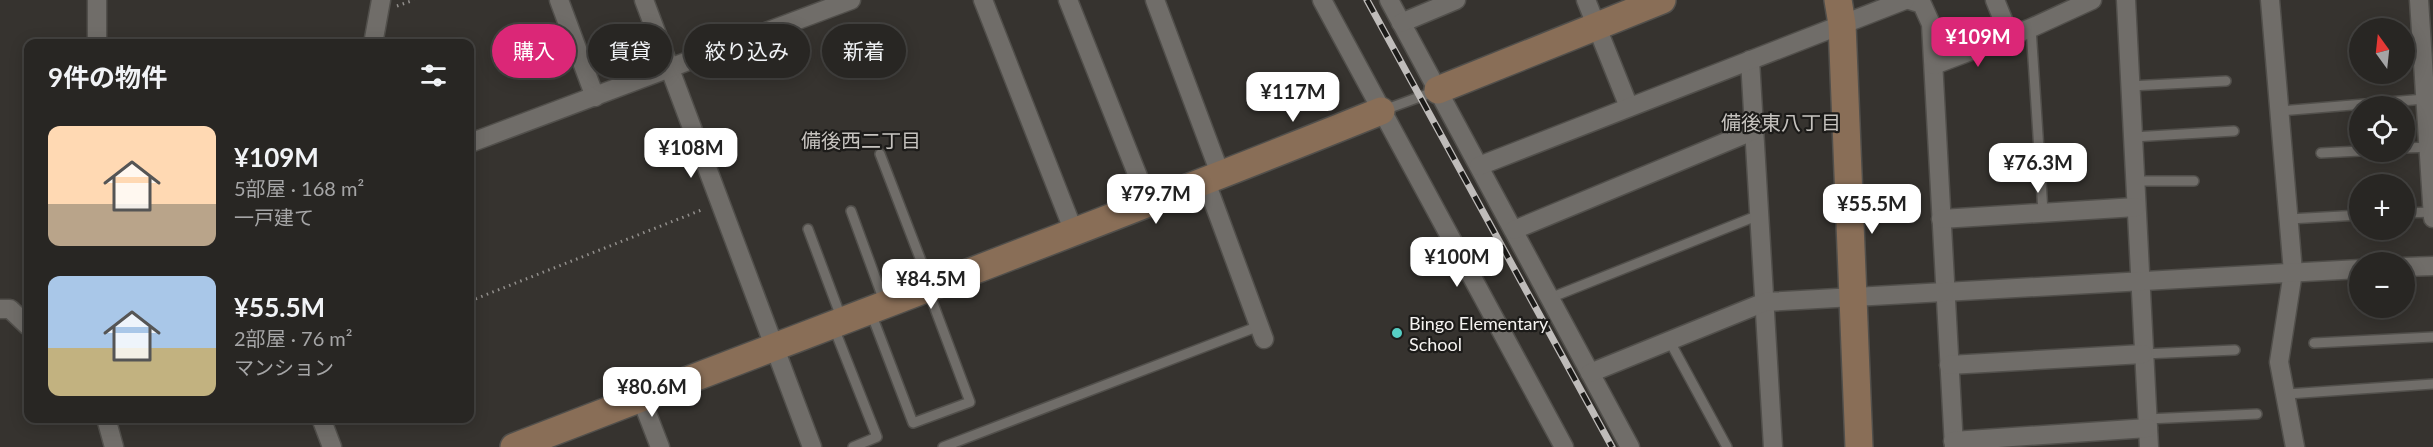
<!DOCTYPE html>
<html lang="ja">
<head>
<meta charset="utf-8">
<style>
	:root { --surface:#282623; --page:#302e2b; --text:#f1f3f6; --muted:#a5a5a6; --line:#444341; --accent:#db2777 }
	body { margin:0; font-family:Lato,"Noto Sans JP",sans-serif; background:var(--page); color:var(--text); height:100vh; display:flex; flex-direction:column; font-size:22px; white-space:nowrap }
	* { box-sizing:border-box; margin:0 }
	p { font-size:20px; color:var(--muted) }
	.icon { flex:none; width:33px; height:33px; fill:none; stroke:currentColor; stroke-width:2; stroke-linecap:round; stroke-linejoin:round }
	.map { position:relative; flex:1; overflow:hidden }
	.drawer { position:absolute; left:24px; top:39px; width:450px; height:384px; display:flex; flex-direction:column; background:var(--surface); border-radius:12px; box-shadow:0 3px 15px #0003,0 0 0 2px var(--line) }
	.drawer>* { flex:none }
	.banner { position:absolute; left:492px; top:24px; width:570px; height:54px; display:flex; gap:12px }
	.needle { width:39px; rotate:345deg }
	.controls { position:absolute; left:2349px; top:18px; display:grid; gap:12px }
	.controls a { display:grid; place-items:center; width:66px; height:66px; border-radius:50%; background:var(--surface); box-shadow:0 3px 15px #0003,0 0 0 2px var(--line); font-size:30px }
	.price { position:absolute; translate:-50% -51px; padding:0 14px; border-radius:12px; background:#fff; color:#222; font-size:20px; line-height:39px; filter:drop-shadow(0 2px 3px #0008) }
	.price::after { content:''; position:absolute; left:50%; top:36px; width:18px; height:14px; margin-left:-9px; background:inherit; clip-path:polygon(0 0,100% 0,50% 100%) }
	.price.active { background:var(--accent); color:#fff }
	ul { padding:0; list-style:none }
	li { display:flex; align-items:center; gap:18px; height:150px; padding:0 24px }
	li span { display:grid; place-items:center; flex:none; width:168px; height:120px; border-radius:12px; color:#555 }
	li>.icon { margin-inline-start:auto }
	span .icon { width:72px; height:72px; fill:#fffc; stroke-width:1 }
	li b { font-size:26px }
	h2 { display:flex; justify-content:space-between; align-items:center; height:72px; padding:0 24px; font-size:26px }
	.chip { padding:0 21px; border-radius:27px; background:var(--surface); box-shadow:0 3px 15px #0003,0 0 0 2px var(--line); font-size:21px; line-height:54px }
	.chip.active { background:var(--accent); color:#fff }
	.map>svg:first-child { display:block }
</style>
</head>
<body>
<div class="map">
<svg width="2433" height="447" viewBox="0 0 2433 447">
	<rect width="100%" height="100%" fill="#36332f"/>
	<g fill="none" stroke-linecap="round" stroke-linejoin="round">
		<!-- lane casing -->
		<g stroke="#514f4b" stroke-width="12">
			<g id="lane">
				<path d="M2031 28 2043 212"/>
				<path d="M2130 86 2226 81"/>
				<path d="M1384 110 1436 91"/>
				<path d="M2280 111 2425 99"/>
				<path d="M2133 137 2234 131"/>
				<path d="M2404 148 2431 147"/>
				<path d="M2321 153 2360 151"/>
				<path d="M880 154 930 284"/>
				<path d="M2135 181H2194"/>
				<path d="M851 211 884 301"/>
				<path d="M2404 213 2433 212"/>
				<path d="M2289 219 2360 215"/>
				<path d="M808 229 841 317"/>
				<path d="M1550 298 1759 215"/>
				<path d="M871 313 913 423 970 402 928 290"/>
				<path d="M834 328 877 437 853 447"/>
				<path d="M1669 340 1727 447"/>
				<path d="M2314 343 2433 337"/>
				<path d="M2143 354 2235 350"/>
				<path d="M2287 394 2433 384"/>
				<path d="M2147 419 2257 414"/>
				<path d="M943 447 1259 326"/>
			</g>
		</g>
		<!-- street casing -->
		<g stroke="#514f4b" stroke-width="21">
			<g id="street">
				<path d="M97 0V44"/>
				<path d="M559 0 595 97"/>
				<path d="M644 0 812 447"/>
				<path d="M983 0 1074 232"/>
				<path d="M1068 0 1149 204"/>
				<path d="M1155 0 1221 176"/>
				<path d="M1322 0 1564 447"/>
				<path d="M1389 0 1630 447"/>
				<path d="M1586 0 1629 107"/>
				<path d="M1909 0 1922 4 1931 24 1954 447"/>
				<path d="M1995 0 2010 37"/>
				<path d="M2126 0 2149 447"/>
				<path d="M2270 0 2293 272 2279 362 2295 447"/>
				<path d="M2419 0 2433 218"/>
				<path d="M1401 23 1456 0"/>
				<path d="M373 44 381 0"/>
				<path d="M1750 60 1773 447"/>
				<path d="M1934 65 2031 28 2092 0"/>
				<path d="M470 143 851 0"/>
				<path d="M1479 166 1905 0"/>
				<path d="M1206 182 1264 339"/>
				<path d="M1941 219 2136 207"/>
				<path d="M1514 230 1755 130"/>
				<path d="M2404 267 2433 266"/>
				<path d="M0 309H10L28 326"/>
				<path d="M1949 365 2143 354"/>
				<path d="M1590 373 1765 302 2360 269"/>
				<path d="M641 398 660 447"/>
				<path d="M106 418 114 447"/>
				<path d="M321 418 332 447"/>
				<path d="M1953 441 2148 428"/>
			</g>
		</g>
		<!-- secondary casing -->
		<g stroke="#514f4b" stroke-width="30">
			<g id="secondary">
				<path d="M1838 0 1842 24 1859 447"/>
				<path d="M1438 90 1662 0"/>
				<path d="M514 447C803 335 1094 227 1381 111"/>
			</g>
		</g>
		<!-- path -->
		<g stroke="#928f8c" stroke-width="3" stroke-dasharray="1.5 4.5" stroke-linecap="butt">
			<path d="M397 6 414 0"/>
			<path d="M470 301 704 209"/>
		</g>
		<!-- lane -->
		<use href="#lane" stroke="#706d69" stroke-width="9"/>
		<!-- street -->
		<use href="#street" stroke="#706d69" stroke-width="18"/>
		<!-- secondary -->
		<use href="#secondary" stroke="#896e57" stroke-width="27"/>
		<!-- rail casing -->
		<g stroke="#bfbcba" stroke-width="7">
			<path id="rail" d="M1367 0 1612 447"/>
		</g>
		<!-- rail -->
		<use href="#rail" stroke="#1c1b19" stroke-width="4.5" stroke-dasharray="14" stroke-linecap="butt"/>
	</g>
	<!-- markers -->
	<circle fill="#56cec4" stroke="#1c1b19" stroke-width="2" cx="1397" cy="333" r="6"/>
	<g text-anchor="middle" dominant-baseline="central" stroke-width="4.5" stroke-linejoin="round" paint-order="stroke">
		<!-- poi labels -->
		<g font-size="18" fill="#f5f3f1" stroke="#1c1b19" text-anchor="start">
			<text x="1409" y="323">Bingo Elementary<tspan x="1409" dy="21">School</tspan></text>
		</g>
		<!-- neighbourhood labels -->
		<g font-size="20" fill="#c6c3bf" stroke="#1c1b19">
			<text x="1781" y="122">備後東八丁目</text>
			<text x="861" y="140">備後西二丁目</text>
		</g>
	</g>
</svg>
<div class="controls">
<a><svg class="needle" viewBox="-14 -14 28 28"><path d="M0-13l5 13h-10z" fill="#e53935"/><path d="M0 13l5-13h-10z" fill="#a5a5a6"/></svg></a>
<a><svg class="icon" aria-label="locate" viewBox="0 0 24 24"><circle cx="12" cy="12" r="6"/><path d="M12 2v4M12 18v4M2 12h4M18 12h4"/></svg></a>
<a>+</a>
<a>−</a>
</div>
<b class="price active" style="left:1978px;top:68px">¥109M</b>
<b class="price" style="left:1293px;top:123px">¥117M</b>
<b class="price" style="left:691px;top:179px">¥108M</b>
<b class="price" style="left:2038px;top:194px">¥76.3M</b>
<b class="price" style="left:1156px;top:225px">¥79.7M</b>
<b class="price" style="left:1872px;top:235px">¥55.5M</b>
<b class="price" style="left:1457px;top:288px">¥100M</b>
<b class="price" style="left:931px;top:310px">¥84.5M</b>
<b class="price" style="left:652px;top:418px">¥80.6M</b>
<div class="banner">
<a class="chip active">購入</a>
<a class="chip">賃貸</a>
<a class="chip">絞り込み</a>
<a class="chip">新着</a>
</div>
<section class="drawer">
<h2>9件の物件<svg class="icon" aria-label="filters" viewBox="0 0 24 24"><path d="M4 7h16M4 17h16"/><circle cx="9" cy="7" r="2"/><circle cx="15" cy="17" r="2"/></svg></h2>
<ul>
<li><span style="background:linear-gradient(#ffd9b3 65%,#b9a48a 0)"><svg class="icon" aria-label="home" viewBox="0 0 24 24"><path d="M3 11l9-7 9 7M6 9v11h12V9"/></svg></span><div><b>¥109M</b><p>5部屋 · 168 m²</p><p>一戸建て</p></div></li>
<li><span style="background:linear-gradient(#a9c7e8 60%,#c2b280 0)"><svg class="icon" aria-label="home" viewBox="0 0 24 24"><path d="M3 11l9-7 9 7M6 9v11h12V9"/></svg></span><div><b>¥55.5M</b><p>2部屋 · 76 m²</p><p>マンション</p></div></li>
</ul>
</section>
</div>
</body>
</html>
